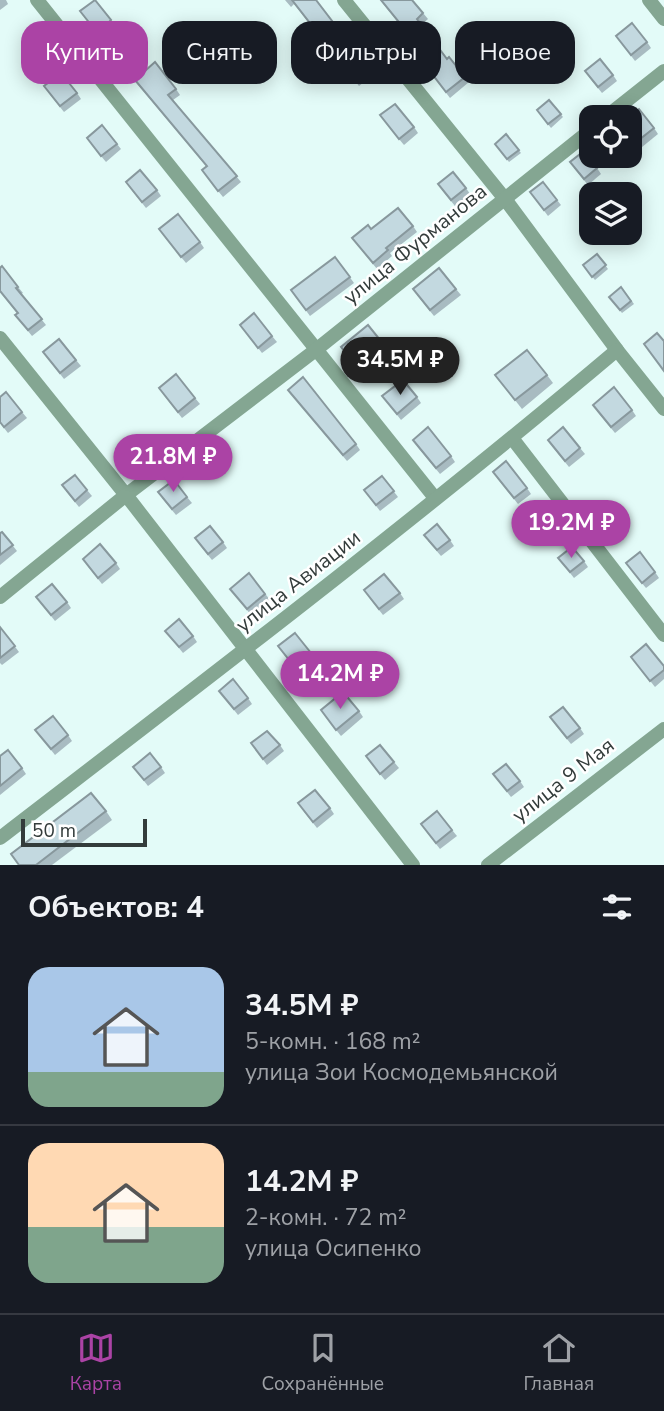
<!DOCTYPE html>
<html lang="ru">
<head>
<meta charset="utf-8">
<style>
	:root { --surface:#171b24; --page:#20242c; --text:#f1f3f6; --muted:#9ea1a6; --line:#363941; --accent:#ab43a5 }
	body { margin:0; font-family:"Nunito Sans",sans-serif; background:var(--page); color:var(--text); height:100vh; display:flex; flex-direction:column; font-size:26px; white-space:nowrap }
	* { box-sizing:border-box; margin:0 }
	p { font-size:23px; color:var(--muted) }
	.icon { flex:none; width:38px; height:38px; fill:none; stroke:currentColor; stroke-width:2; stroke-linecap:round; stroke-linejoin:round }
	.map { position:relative; height:865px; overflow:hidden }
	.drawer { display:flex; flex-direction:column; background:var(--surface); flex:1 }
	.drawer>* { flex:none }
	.guide { position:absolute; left:21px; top:21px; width:623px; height:63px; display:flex; gap:14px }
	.fabs { position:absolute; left:579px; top:105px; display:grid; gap:14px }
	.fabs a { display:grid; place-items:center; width:63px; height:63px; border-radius:14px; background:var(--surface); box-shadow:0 4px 18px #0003; font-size:35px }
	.scale { position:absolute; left:21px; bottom:18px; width:126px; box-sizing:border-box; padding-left:7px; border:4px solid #333c3b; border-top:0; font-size:19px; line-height:24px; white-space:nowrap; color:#333c3b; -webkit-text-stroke:5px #fff; paint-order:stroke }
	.price { position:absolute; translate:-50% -60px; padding:0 16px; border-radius:24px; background:var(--accent); color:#fff; font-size:23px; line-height:46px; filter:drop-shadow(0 2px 4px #0008) }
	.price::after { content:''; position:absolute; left:50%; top:42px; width:21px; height:16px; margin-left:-10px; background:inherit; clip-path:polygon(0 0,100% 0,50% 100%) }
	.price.on { background:#222; color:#fff }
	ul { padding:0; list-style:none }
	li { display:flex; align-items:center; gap:21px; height:175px; padding:0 28px }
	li+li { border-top:2px solid var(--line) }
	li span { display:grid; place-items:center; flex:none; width:196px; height:140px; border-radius:21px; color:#555 }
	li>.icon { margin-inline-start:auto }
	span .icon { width:84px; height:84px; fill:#fffc; stroke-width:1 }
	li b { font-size:30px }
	h2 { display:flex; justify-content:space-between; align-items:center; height:84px; padding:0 28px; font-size:30px }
	.tag { padding:0 24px; border-radius:21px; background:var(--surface); box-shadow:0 4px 18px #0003; font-size:24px; line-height:63px }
	.tag.on { background:var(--accent); color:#fff }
	.dock { display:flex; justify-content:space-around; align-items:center; height:98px; border-top:2px solid var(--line); background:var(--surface); font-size:19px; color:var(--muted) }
	.dock a { display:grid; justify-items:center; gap:4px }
	.dock .on { color:var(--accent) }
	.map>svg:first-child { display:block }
</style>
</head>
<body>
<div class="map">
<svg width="664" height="865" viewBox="0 0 664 865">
	<rect width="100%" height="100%" fill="#e3fbf8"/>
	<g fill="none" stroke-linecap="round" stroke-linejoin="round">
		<!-- street -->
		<g stroke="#84a692" stroke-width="14">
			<path d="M37 0 435 498"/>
			<path d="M344 0 505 199 617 350 664 409"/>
			<path d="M649 0 664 19"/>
			<path d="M606 117 664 71"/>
			<path d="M0 338 126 495 413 865"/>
			<path d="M512 438 664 635"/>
			<path d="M0 597 126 495 317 349 592 129"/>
			<path d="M0 838C208 678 417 519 617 350"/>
			<path d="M488 865 664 729"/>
		</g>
	</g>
	<!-- wall -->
	<g fill="#a8bbc1">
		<path d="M0 0H6L8 4 0 10Z"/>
		<path d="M285 0H316L343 35 328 47 294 4 291 7Z"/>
		<path d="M380 0 423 13 428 19 421 25 447 59 465 77 469 82 450 98 403 36 407 33Z"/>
		<path d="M84 17 111 20 115 26 113 28 146 70 176 89 180 95 173 100 241 182 223 197 206 176V166L124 68 120 72 102 49 107 45Z"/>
		<path d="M616 36 647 42 651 48 635 61Z"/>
		<path d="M340 62 370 68 374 74 359 86Z"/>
		<path d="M613 75 617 81 602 93 589 77Z"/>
		<path d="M48 92 77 93 81 99 64 112Z"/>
		<path d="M549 100 563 117 551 128 537 110Z"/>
		<path d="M630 117 654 128 658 134 631 156Z"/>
		<path d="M384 121 414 127 418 133 404 145Z"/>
		<path d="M506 134 521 153 509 162 495 144Z"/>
		<path d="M91 144H117L121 149 106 162Z"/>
		<path d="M574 168H597L601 174 588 185Z"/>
		<path d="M130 188 157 190 161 196 146 208Z"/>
		<path d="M466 188 470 194 455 206 442 190Z"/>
		<path d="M530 192 557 200 561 205 548 216Z"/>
		<path d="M413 226 417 232 390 253 392 256 377 269 352 238 371 229Z"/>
		<path d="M163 235 200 242 204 248 186 263Z"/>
		<path d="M597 254 608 269 595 280 583 265Z"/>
		<path d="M335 257 354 283 310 316 291 290Z"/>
		<path d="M18 287 23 293 21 294 46 325 32 336 15 315 17 313 0 292Z"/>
		<path d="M621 287 634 304 622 313 609 297Z"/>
		<path d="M456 289 461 295 434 316 417 295Z"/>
		<path d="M240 325 272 336 277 342 262 353Z"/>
		<path d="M385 346 389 352 363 373 341 347Z"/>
		<path d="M43 352 76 360 81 366 64 379Z"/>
		<path d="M495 375H547L553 383 522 409Z"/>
		<path d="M288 390 356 444 360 450 347 461Z"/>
		<path d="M163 394 195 398 200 404 182 418Z"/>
		<path d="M417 397 421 403 401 420 387 402Z"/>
		<path d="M632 410 636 416 615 433 597 411Z"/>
		<path d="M22 412 27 418 8 433 0 423Z"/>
		<path d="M417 446 451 456 455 462 440 474Z"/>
		<path d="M552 446 580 448 585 454 569 467Z"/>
		<path d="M382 476 398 497 380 511 364 490Z"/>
		<path d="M497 478 527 488 531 494 518 504Z"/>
		<path d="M87 490 92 496 79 507 66 491Z"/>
		<path d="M187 497 192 503 176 515 162 498Z"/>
		<path d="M2 532 17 551 0 565V533Z"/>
		<path d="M450 540 454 546 441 556 428 541Z"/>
		<path d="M223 542 227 548 212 560 199 544Z"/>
		<path d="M584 561 588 567 574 578 563 564Z"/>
		<path d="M116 563 120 569 102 584 87 565Z"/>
		<path d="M630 569 655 572 659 578 646 588Z"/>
		<path d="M249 573 270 600 251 615 235 595Z"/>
		<path d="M400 593 404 599 383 615 368 596Z"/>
		<path d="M36 597 67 602 71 608 55 621Z"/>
		<path d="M0 627 19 652 2 665 0 663Z"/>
		<path d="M165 631 193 636 197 642 183 653Z"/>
		<path d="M282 652 311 653 315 659 298 672Z"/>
		<path d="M635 662 664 666V679L655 687Z"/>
		<path d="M219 691 248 698 252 704 238 715Z"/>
		<path d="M359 711 363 717 341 736 325 716Z"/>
		<path d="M554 723 580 728 584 734 571 744Z"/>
		<path d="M68 735 72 741 55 755 40 736Z"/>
		<path d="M251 743 280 745 284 751 267 765Z"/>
		<path d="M0 756 22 768 26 774 0 795Z"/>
		<path d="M370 762H394L399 768 385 780Z"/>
		<path d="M133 767H161L165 773 148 786Z"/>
		<path d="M493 774 520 781 524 787 511 797Z"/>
		<path d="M330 808 334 814 317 828 302 809Z"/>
		<path d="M106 811 112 820 52 865H19Z"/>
		<path d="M425 830H452L457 836 440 849Z"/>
	</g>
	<!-- building -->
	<g fill="#c3d9e0" stroke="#88989d" stroke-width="2">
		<path d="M95 0 111 20 108 23 146 70 155 62 176 89 168 95 237 176 218 191 202 170 207 166 120 62 115 66 102 49 107 45 80 11Z"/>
		<path d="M292 0H316L339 30 324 41Z"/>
		<path d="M381 0H412L423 13 417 19 447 59 449 57 465 77 446 92 403 36 407 32Z"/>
		<path d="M632 23 647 42 631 55 616 36Z"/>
		<path d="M355 50 370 68 355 80 340 62Z"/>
		<path d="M600 59 613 75 598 87 585 71Z"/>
		<path d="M61 73 77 93 60 106 44 86Z"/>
		<path d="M549 100 561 114 548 124 537 110Z"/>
		<path d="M395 104 414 127 399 139 380 115Z"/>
		<path d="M639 109 654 128 630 147V117H628Z"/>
		<path d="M102 125 117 144 101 156 87 138Z"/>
		<path d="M506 134 519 150 507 159 495 144Z"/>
		<path d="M584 151 597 168 584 179 570 162Z"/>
		<path d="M140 170 157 190 142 202 126 182Z"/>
		<path d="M453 172 466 188 451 200 438 184Z"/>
		<path d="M543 182 557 200 544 210 530 192Z"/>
		<path d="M398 208 413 226 386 248 388 250 373 263 352 238 368 225 371 229Z"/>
		<path d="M178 214 200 242 181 257 159 229Z"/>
		<path d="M597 254 606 265 592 277 583 265Z"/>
		<path d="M335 257 350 277 306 310 291 290Z"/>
		<path d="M2 266 18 287 16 288 42 319 28 330 15 315 18 313 0 291V268Z"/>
		<path d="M439 268 456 289 430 310 413 289Z"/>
		<path d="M621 287 631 301 620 310 609 297Z"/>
		<path d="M254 313 272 336 258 348 240 325Z"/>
		<path d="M368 325 385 346 358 368 341 347Z"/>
		<path d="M657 333 664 341V371L644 344Z"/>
		<path d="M59 339 76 360 60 373 43 352Z"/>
		<path d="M527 350 547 375 515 400 495 375Z"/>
		<path d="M176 374 195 398 178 412 159 388Z"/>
		<path d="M303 377 356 444 343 455 288 390Z"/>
		<path d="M403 380 417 397 397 414 382 396Z"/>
		<path d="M614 387 632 410 611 427 593 405Z"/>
		<path d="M6 392 22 412 4 427 0 422V397Z"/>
		<path d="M428 427 451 456 436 468 413 440Z"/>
		<path d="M563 427 580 448 565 461 548 440Z"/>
		<path d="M506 461 527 488 514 498 493 472Z"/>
		<path d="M75 475 87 490 75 501 62 485Z"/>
		<path d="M382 476 394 491 376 505 364 490Z"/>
		<path d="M174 480 187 497 172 509 158 492Z"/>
		<path d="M437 524 450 540 437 550 424 535Z"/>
		<path d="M210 526 223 542 208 554 195 538Z"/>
		<path d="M2 532 13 545 0 555V533Z"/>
		<path d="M100 544 116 563 98 578 83 559Z"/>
		<path d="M572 547 584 561 570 572 558 558Z"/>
		<path d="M640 552 655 572 642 583 626 563Z"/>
		<path d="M249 573 265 594 247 609 230 589Z"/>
		<path d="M384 574 400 593 379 609 364 590Z"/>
		<path d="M52 584 67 602 51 615 36 597Z"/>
		<path d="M179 619 193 636 179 647 165 631Z"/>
		<path d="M0 627 15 646 0 658Z"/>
		<path d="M295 633 311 653 294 666 278 646Z"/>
		<path d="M646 644 664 666V670L650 681 631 657Z"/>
		<path d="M233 679 248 698 234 709 219 691Z"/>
		<path d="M343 692 359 711 336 730 321 710Z"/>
		<path d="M563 707 580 728 567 738 550 717Z"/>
		<path d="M53 716 68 735 51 749 35 730Z"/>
		<path d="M267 731 280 745 263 759 251 743Z"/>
		<path d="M380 745 394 762 380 774 366 756Z"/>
		<path d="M8 750 22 768 0 786V756Z"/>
		<path d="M150 753 161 767 144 780 133 767Z"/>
		<path d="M506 764 520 781 507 791 493 774Z"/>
		<path d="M315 790 330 808 313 822 298 803Z"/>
		<path d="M91 793 106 811 36 865H19L11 854Z"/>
		<path d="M437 811 452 830 436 843 421 824Z"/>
	</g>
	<g text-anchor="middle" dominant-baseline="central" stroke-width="5" stroke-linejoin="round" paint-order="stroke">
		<!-- street labels -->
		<g font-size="21" fill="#333c3b" stroke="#fff">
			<text transform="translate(415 244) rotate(-39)">улица Фурманова</text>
			<text transform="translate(298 581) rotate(-38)">улица Авиации</text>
			<text transform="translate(563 780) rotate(-38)">улица 9 Мая</text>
		</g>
	</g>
</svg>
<div class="fabs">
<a><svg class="icon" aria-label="locate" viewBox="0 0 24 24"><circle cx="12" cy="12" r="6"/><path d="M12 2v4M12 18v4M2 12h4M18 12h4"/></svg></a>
<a><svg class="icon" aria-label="layers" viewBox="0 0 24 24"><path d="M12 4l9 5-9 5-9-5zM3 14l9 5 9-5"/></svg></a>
</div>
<div class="scale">50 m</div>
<b class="price on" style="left:400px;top:397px">34.5M ₽</b>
<b class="price" style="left:173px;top:494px">21.8M ₽</b>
<b class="price" style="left:571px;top:560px">19.2M ₽</b>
<b class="price" style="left:340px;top:711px">14.2M ₽</b>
<div class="guide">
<a class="tag on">Купить</a>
<a class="tag">Снять</a>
<a class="tag">Фильтры</a>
<a class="tag">Новое</a>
</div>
</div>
<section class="drawer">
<h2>Объектов: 4<svg class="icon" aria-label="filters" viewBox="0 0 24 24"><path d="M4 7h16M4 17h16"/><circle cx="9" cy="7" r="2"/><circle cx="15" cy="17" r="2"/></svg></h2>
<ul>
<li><span style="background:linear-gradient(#a9c7e8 75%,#7fa58c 0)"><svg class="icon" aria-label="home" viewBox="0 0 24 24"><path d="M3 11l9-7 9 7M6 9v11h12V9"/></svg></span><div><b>34.5M ₽</b><p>5-комн. · 168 m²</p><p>улица Зои Космодемьянской</p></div></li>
<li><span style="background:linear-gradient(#ffd9b3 60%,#7fa58c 0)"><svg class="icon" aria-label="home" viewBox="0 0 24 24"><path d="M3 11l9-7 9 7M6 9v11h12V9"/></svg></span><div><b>14.2M ₽</b><p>2-комн. · 72 m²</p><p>улица Осипенко</p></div></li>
</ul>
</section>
<nav class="dock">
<a class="on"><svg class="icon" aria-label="map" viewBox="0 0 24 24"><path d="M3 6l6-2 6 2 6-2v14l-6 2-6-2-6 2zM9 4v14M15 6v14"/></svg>Карта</a>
<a><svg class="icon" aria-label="saved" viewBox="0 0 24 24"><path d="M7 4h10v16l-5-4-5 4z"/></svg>Сохранённые</a>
<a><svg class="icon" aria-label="home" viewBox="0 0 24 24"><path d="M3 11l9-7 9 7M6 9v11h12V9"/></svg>Главная</a>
</nav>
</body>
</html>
